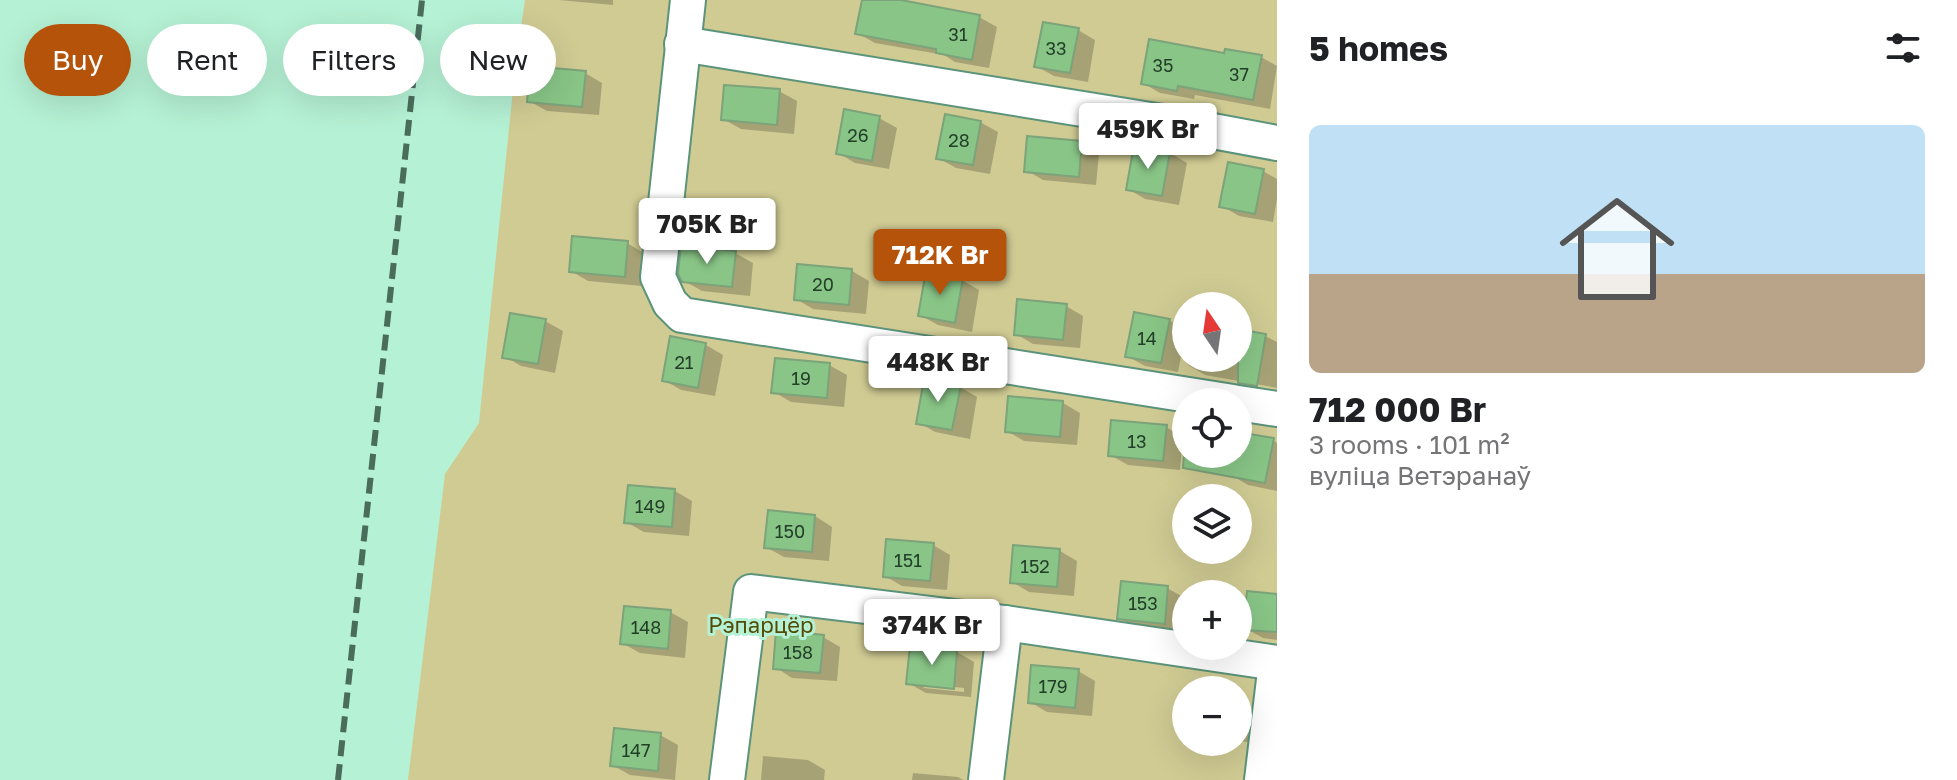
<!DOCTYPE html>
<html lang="en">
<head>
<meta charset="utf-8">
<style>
	:root { --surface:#fff; --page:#f2f2f2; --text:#202124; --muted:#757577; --accent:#b45309 }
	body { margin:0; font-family:"Golos Text",sans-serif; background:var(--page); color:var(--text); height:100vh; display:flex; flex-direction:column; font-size:30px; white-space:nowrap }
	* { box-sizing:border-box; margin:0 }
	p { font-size:26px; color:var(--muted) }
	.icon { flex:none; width:44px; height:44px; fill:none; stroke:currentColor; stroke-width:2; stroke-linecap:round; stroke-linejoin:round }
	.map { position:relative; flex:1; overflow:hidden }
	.side { display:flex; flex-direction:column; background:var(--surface); width:680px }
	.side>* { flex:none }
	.guide { position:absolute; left:24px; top:24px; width:760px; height:72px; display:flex; gap:16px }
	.needle { width:52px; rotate:347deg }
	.tools { position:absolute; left:1172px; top:292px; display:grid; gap:16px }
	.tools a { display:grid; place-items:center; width:80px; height:80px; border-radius:50%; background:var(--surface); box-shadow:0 8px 32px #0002; font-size:40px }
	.price { position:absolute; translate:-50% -68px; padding:0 18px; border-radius:8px; background:#fff; color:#222; font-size:26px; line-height:52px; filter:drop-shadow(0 2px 4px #0008) }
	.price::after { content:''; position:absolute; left:50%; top:48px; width:24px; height:18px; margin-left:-12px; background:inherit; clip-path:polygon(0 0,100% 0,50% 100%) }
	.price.active { background:var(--accent); color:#fff }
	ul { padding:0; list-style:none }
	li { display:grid; align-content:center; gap:16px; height:424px; padding:0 32px }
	li span { display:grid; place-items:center; height:248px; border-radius:12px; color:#555 }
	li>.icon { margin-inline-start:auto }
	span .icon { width:144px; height:144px; fill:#fffc; stroke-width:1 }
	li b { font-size:34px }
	h2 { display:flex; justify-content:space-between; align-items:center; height:96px; padding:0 32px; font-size:34px }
	.tag { padding:0 28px; border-radius:36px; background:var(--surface); box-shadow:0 8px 32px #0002; font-size:28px; line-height:72px }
	.tag.active { background:var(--accent); color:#fff }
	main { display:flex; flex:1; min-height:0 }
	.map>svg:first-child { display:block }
</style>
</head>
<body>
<main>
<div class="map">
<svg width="1277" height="780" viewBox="0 0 1277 780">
	<rect width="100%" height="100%" fill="#b5f1d4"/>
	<!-- green -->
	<path fill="#d0cb93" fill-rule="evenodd" d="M525 0H1277V780H408L445 474 479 423 516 60ZM1186 306H1238V358H1186ZM1186 402H1238V454H1186ZM1186 498H1238V550H1186ZM1186 594H1238V646H1186ZM1186 690H1238V742H1186Z"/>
	<!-- shadow -->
	<g fill="#0003" fill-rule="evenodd">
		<path d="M559 0H613V5Z"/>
		<path d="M864 0H904L910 4 979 17 997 27 989 68 955 62 944 55 875 43 857 33Z"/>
		<path d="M1078 30 1095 40 1088 82 1054 76 1036 66Z"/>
		<path d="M1226 55 1261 57 1277 66 1270 109 1195 95 1194 99 1160 93 1143 83Z"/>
		<path d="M585 73 602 83 599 115 547 111 529 101Z"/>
		<path d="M779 91 797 101 794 134 741 129 723 119Z"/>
		<path d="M879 118 897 128 889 169 855 163 838 153Z"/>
		<path d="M980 122 998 132 990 174 956 168 938 158Z"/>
		<path d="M1082 143 1099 153 1096 185 1043 180 1026 170Z"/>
		<path d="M1170 153 1187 163 1179 205 1145 199 1128 189Z"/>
		<path d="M1263 171 1277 179V199L1273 222 1239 216 1222 206Z"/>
		<path d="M627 243 644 253 642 286 588 281 571 271Z"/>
		<path d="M735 253 753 263 750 296 702 291 684 281Z"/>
		<path d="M799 267 852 271 869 281 866 314 813 309 796 299Z"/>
		<path d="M962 280 979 290 972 332 938 325 920 315Z"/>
		<path d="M1066 306 1083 316 1080 348 1033 344 1016 334Z"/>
		<path d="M1169 320 1186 330 1178 372 1145 366 1127 356Z"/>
		<path d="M545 321 563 331 555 373 521 366 504 356Z"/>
		<path d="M1238 331 1265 336 1277 342V388L1205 375 1188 365V358H1238Z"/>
		<path d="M706 345 723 355 715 396 681 390 664 380Z"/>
		<path d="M829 365 847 375 844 407 791 402 774 392Z"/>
		<path d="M960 387 977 397 970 439 935 432 918 422Z"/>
		<path d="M1063 403 1080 413 1077 445 1024 441 1007 431Z"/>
		<path d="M1166 427 1183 437 1180 470 1128 465 1110 455Z"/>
		<path d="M1238 439 1273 440 1277 443V491L1248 485 1231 475 1235 454H1238Z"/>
		<path d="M675 491 692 501 689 536 644 532 626 522Z"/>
		<path d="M815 516 832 527 829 561 784 557 766 547Z"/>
		<path d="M933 545 950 555 947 590 902 586 885 576Z"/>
		<path d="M1060 551 1077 561 1074 596 1029 592 1012 582Z"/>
		<path d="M1167 588 1185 598 1182 633 1137 628 1119 618Z"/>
		<path d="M1277 596V640L1263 638 1245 628Z"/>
		<path d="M670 612 688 622 685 658 640 653 622 643Z"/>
		<path d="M823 637 840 647 837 681 792 678 775 667Z"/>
		<path d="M957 652 974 662 971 697 926 693 908 683ZM924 684 964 688V692L924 688Z"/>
		<path d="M1078 671 1095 681 1092 716 1047 712 1030 702Z"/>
		<path d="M1238 699 1251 707 1248 742 1238 741Z"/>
		<path d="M660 735 678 745 675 780 630 775 612 765Z"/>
		<path d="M763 756 808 760 825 770 824 780H761Z"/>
		<path d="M913 773 958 777 963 780H912Z"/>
	</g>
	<!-- building -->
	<g fill="#89c587" stroke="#7ca37a" stroke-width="2">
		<path d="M862 0H901L980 15 972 60 936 53V49L855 34Z"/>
		<path d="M1043 22 1079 28 1070 73 1034 67Z"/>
		<path d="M1149 39 1224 53 1225 49 1262 55 1253 100 1178 86 1177 91 1141 84Z"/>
		<path d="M530 66 586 71 582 107 527 102Z"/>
		<path d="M724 85 780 89 777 125 721 120Z"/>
		<path d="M844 109 880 116 872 161 836 154Z"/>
		<path d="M945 114 981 121 973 165 936 159Z"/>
		<path d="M1027 136 1082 141 1079 177 1024 172Z"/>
		<path d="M1134 145 1170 152 1162 196 1126 190Z"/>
		<path d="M1228 162 1264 169 1255 214 1219 207Z"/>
		<path d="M572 236 628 241 625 277 569 272Z"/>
		<path d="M681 246 736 251 732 287 682 282 678 274Z"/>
		<path d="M797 264 852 269 849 305 794 300Z"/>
		<path d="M926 271 963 278 955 323 918 316Z"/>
		<path d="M1017 299 1067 304 1063 340 1014 335Z"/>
		<path d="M1134 312 1170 319 1161 363 1125 357Z"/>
		<path d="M510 313 546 319 538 364 502 358Z"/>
		<path d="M1238 329 1266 334 1257 386 1238 383Z"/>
		<path d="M670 336 706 343 698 388 662 381Z"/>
		<path d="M775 358 830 363 827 398 771 393Z"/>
		<path d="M924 379 961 385 952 430 916 424Z"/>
		<path d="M1008 396 1063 401 1060 437 1005 432Z"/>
		<path d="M1111 420 1167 425 1163 461 1108 456Z"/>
		<path d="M1238 432 1274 438 1265 483 1183 468 1184 454H1238Z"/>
		<path d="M628 485 675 489 672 527 624 523Z"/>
		<path d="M768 510 815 515 812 552 764 548Z"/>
		<path d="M886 539 934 543 930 581 883 577Z"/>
		<path d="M1013 545 1060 549 1057 587 1010 583Z"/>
		<path d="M1121 581 1168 586 1165 624 1117 619Z"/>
		<path d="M1247 591 1277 594V632L1243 630Z"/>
		<path d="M624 606 671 610 668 649 620 644Z"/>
		<path d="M776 630 824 635 820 673 773 669Z"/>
		<path d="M910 646 957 650 954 689 906 684Z"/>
		<path d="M1031 665 1079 669 1075 708 1028 703Z"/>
		<path d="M614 728 661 733 658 771 610 766Z"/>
	</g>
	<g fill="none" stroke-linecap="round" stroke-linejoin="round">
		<!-- minor casing -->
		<g stroke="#5b947a" stroke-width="38">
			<g id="minor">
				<path d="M688 0 658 277 670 303 682 315 1233 402"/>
				<path d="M682 44 1175 124 1277 143"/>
				<path d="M1238 403 1277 409"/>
				<path d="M727 780 751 592 1005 623 1277 663"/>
				<path d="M986 780 1005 623"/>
				<path d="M1262 780 1276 663"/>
			</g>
		</g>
		<!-- minor -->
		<use href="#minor" stroke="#fff" stroke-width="34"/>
		<!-- rail -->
		<path stroke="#496c5b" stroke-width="6" stroke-dasharray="16 8" stroke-linecap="butt" d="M338 780 422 0"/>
	</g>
	<g text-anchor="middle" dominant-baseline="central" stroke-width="6" stroke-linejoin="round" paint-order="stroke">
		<!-- number labels -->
		<g font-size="18" fill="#223f28">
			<text x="958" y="34">31</text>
			<text x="1056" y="48">33</text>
			<text x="1163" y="65">35</text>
			<text x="1239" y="74">37</text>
			<text x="858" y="135">26</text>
			<text x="959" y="140">28</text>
			<text x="823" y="284">20</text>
			<text x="1147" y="338">14</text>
			<text x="684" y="362">21</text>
			<text x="801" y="378">19</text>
			<text x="1137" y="441">13</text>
			<text x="650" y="506">149</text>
			<text x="790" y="531">150</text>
			<text x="908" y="560">151</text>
			<text x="1035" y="566">152</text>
			<text x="1143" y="603">153</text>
			<text x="646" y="627">148</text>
			<text x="798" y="652">158</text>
			<text x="1053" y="686">179</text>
			<text x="636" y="750">147</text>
		</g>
		<!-- park labels -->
		<g font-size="22" fill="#524c06" stroke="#b5f1d4">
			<text x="761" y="624">Рэпарцёр</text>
		</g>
	</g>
</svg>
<div class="tools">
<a><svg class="needle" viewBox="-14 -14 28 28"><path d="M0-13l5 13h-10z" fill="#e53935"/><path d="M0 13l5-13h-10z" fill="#757577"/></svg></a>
<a><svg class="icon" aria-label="locate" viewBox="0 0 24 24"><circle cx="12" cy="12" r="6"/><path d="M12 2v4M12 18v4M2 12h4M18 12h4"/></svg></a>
<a><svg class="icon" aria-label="layers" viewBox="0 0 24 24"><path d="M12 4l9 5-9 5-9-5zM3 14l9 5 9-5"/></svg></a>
<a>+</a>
<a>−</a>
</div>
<b class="price" style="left:1148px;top:171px">459K Br</b>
<b class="price" style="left:707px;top:266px">705K Br</b>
<b class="price active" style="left:940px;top:297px">712K Br</b>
<b class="price" style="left:938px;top:404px">448K Br</b>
<b class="price" style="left:932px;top:667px">374K Br</b>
<div class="guide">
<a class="tag active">Buy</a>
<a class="tag">Rent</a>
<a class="tag">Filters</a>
<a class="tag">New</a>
</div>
</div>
<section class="side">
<h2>5 homes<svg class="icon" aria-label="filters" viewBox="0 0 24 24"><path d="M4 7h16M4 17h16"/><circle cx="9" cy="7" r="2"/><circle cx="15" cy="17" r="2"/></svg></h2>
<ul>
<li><span style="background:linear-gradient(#bfe0f5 60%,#b9a48a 0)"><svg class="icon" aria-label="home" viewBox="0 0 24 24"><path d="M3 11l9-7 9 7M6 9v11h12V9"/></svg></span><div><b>712 000 Br</b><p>3 rooms · 101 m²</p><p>вуліца Ветэранаў</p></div></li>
</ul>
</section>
</main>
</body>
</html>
